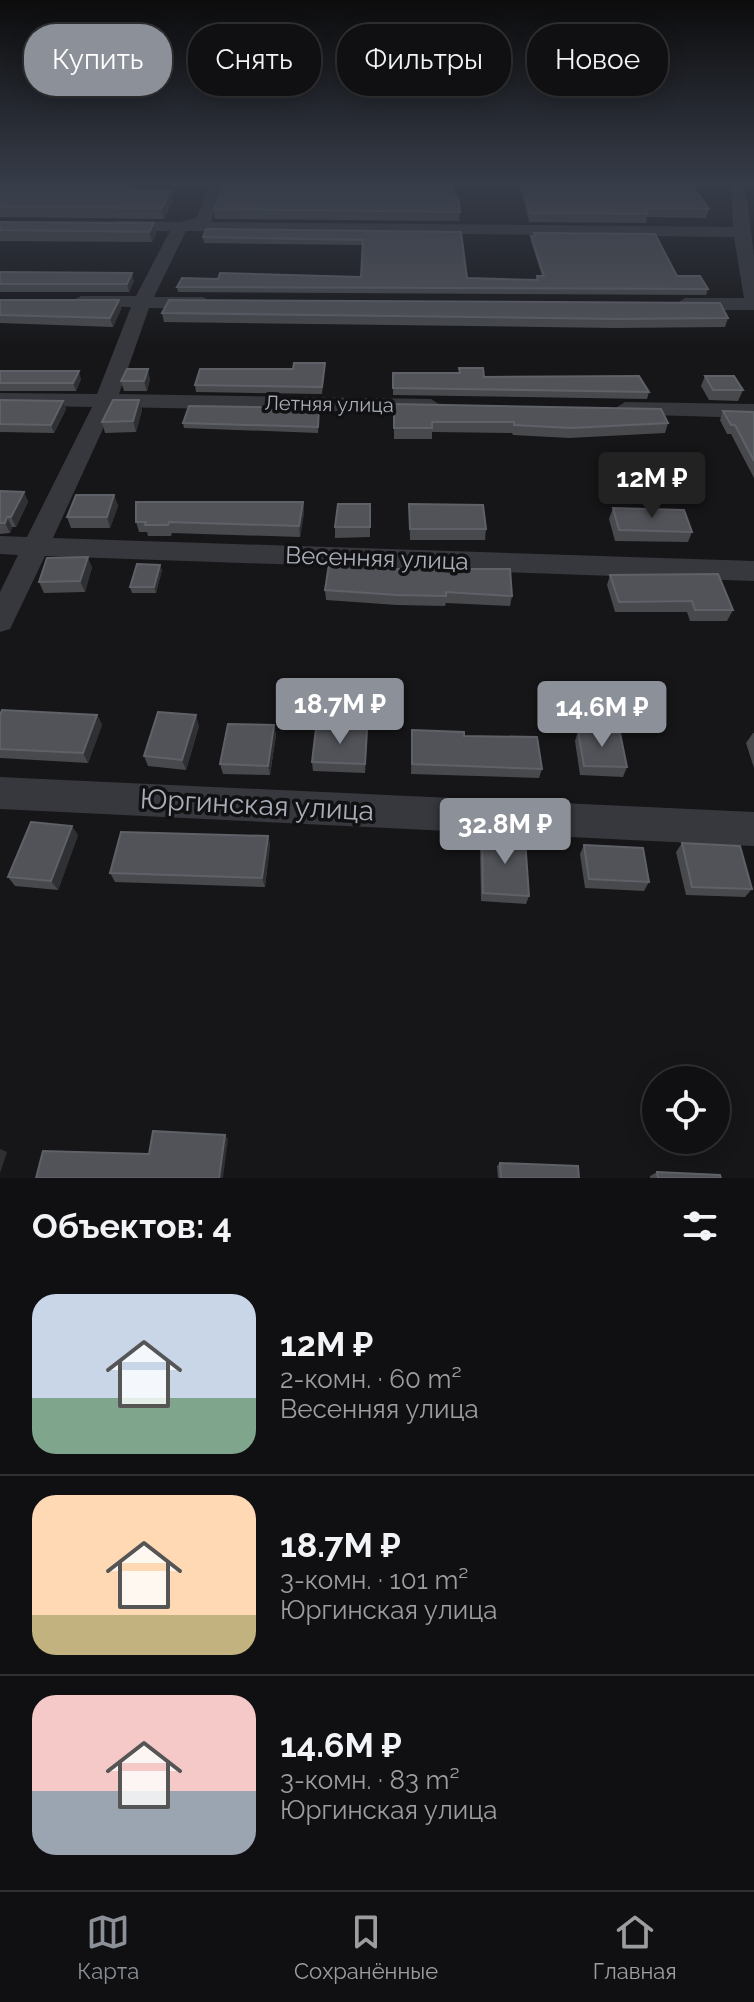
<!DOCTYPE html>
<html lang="ru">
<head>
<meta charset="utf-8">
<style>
	:root { --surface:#101012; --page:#19191b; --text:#f1f3f6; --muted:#9c9d9f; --line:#303032; --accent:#8c9099 }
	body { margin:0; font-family:Raleway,sans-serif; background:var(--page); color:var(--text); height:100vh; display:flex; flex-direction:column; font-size:30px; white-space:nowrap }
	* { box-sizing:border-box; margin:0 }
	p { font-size:26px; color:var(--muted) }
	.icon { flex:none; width:44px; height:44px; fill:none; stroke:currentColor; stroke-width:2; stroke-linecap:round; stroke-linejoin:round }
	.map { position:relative; height:1178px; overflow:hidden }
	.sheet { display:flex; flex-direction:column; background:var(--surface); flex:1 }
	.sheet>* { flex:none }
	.top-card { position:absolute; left:24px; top:24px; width:706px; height:72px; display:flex; gap:16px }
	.fabs { position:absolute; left:642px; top:1066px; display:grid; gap:16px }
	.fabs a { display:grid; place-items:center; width:88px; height:88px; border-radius:50%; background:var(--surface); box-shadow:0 4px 20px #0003,0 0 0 2px var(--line); font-size:40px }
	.price { position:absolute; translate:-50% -68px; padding:0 18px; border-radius:8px; background:var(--accent); color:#fff; font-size:26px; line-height:52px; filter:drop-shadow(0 2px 4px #0008) }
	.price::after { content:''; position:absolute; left:50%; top:48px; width:24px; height:18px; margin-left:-12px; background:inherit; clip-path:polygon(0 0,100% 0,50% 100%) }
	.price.active { background:#222; color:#fff }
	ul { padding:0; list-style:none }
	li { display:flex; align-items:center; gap:24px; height:200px; padding:0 32px }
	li+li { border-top:2px solid var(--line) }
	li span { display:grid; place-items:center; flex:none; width:224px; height:160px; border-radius:24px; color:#555 }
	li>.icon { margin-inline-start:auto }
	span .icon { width:96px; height:96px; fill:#fffc; stroke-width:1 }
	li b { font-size:34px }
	h2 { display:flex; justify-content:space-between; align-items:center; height:96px; padding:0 32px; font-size:34px }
	.chip { padding:0 28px; border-radius:32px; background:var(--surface); box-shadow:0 4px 20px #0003,0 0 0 2px var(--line); font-size:28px; line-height:72px }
	.chip.active { background:var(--accent); color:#fff }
	.dock { display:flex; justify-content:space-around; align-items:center; height:112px; border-top:2px solid var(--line); background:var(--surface); font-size:22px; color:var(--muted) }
	.dock a { display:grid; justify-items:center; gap:4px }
	.dock .active { color:var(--accent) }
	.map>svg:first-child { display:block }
</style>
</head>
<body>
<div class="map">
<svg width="754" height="1178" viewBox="0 0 754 1178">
	<rect width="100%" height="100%" fill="#161618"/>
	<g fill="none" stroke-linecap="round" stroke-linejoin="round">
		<!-- minor -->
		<g fill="#37383d" fill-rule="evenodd">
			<path d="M209 183H223L211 222 733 227 731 183H745L754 256V310H685L676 304 685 298H744L734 237 186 231 154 297H203L212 303 203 309 149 308 119 394 431 399 442 406 431 413 113 407 53 538 754 561V581L45 556 10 629 0 632V592L18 555 0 554V536L27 537 92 407 0 405V393L97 394 131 307 81 306 72 301 81 296H136L170 231H117L109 226 117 221 179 222 197 218Z"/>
			<path d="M625 402 754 404V418L617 414 614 409Z"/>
			<path d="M0 777 754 812V846L0 809Z"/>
		</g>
	</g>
	<!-- wall -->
	<g fill="#47494d">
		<path d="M0 183 138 191H171L173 201 164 219 0 217Z"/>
		<path d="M519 183H691L709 209 706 218 647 217 646 223 529 222Z"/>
		<path d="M454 196 460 212 459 221 215 219 214 209Z"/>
		<path d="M0 222 154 223 156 234 152 242 0 241Z"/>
		<path d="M461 232 467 278 536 280 537 276H542L531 241V236H533L534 233 677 276 708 289 706 295 178 292 177 287 218 279 361 277 362 245 204 243 203 237Z"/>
		<path d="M0 272 134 281 129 292H0Z"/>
		<path d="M0 300H119L121 309 113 327 0 323Z"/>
		<path d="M162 313 728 318 725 327 615 328 164 322Z"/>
		<path d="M325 363 322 394 196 392 195 385Z"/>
		<path d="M459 368 484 377 649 392 647 399 393 395V373H459Z"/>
		<path d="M0 371 81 379 76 391H0Z"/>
		<path d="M705 376 743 390 738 401 709 400 701 386Z"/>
		<path d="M150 379 147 391H124L121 381Z"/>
		<path d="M0 400 63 401 66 409 54 433 0 432Z"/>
		<path d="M139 400 142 410 136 432 105 433 102 422Z"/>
		<path d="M394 404 668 423 665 433 569 438 513 435 512 433 432 432V439H394Z"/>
		<path d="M319 408 318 433 184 428 183 423Z"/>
		<path d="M723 411 754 412V478L731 434H727L720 420Z"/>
		<path d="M0 491 24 492 28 502 16 527H12L10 533 0 534Z"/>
		<path d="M114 495 118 506 110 528H71L67 517Z"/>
		<path d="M303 502 304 513 300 537 172 533 171 536H148L147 532H139L136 522Z"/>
		<path d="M370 504V537L335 538V527Z"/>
		<path d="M409 504 486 529 485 540H410Z"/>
		<path d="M613 508 692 532 688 542 615 541 609 519Z"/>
		<path d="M92 567 85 592 44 593 39 582Z"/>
		<path d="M376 569 512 596 510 606 446 603 445 606 397 605 326 600 325 590Z"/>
		<path d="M162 570 156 593H132L130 587Z"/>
		<path d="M610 575 733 610 727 621H690L687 612H615L607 585Z"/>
		<path d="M0 715H97L102 725 88 763 0 758Z"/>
		<path d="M274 725 276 735 270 775 223 774 220 764Z"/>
		<path d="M199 726 186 770 148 766 144 756Z"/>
		<path d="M412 730 464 736 542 769 539 778 411 774Z"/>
		<path d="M578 731 627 767 623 777 580 775 575 741Z"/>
		<path d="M753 733H754V768L746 743Z"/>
		<path d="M367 740 365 773 313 771 312 762Z"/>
		<path d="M78 835 58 890 15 886 8 877Z"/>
		<path d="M268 836 270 845 265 887 115 882 110 873Z"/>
		<path d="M482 836 529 896 526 904 481 901 480 845Z"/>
		<path d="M682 843 752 889 745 897 686 895 676 852Z"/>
		<path d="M584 845 649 882 644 891 585 888 580 854Z"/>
		<path d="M500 1163 579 1178H498L497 1166Z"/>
		<path d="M657 1172 721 1178H650V1176Z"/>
	</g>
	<!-- shaded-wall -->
	<g fill="#2f3033">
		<path d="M134 183H144L130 202 127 191Z"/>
		<path d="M171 191 173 201 164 219 162 208Z"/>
		<path d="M154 223 156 234 152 242 149 232Z"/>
		<path d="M132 273 134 281 129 292 127 284Z"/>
		<path d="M119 300 121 309 113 327 110 318Z"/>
		<path d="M148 369 150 379 147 391 144 381Z"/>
		<path d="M79 371 81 379 76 391 73 383Z"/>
		<path d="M139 400 142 410 136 432 133 421Z"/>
		<path d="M63 401 66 409 54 433 51 425Z"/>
		<path d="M24 492 28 502 16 527 11 517Z"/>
		<path d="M114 495 118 506 110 528 107 517Z"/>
		<path d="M303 502 304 513 300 537 299 526Z"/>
		<path d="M7 517 12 527 10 533 5 523Z"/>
		<path d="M88 557 92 567 85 592 80 581Z"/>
		<path d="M160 565 162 570 156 593 154 587Z"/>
		<path d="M97 715 102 725 88 763 83 753Z"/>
		<path d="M196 715 199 726 186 770 182 760Z"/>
		<path d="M274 725 276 735 270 775 268 766Z"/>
		<path d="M72 826 78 835 58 890 51 881Z"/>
		<path d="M268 836 270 845 265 887 262 878Z"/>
		<path d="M225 1135 228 1139 223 1178H219Z"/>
		<path d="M0 1149 7 1152 0 1173Z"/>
	</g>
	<!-- building -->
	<g fill="#525359" stroke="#5f6168" stroke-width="2">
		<path d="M0 183H134L127 191H171L162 208 0 207Z"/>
		<path d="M225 183H453L454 196H458L460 212 214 209Z"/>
		<path d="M522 183H691L709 209 645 208 648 214 530 213Z"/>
		<path d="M0 222 154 223 149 232 0 230Z"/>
		<path d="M206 229 461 232 467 278 538 280 537 276H544L531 236H535L534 233 655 234 677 276H700L708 289 177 287 182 278 218 279 220 273 361 277 363 240 203 237Z"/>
		<path d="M0 272 132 273 127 284H0Z"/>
		<path d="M0 300H119L110 318 0 315Z"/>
		<path d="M169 300 720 303 728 318 618 319 162 313Z"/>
		<path d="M294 363H325L322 387 195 385 200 369H293Z"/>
		<path d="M459 368H483L484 377 639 376 649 392 393 388V373H460Z"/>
		<path d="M127 369H148L144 381H121Z"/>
		<path d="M0 371H79L73 383H0Z"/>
		<path d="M705 376H734L743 390H713Z"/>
		<path d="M0 400 63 401 51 425 0 424Z"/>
		<path d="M113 400H139L133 421 102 422Z"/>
		<path d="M394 404 661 409 668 423 571 428 514 425V422H432V428H394Z"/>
		<path d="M189 406 319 408 318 427 183 423Z"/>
		<path d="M723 411 754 412V461L735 425H731Z"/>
		<path d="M0 491 24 492 11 517H7L5 523H0Z"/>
		<path d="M76 495H114L107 517H67Z"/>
		<path d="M136 502H303L299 526 169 522 168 525H145L146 522H136Z"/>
		<path d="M338 504H370V527H335Z"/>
		<path d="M409 504 483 505 486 529H410Z"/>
		<path d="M613 508 684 510 692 532 619 530Z"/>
		<path d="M88 557 80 581 39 582 47 558Z"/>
		<path d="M137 564 160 565 154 587H130Z"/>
		<path d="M329 564 377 566 376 569H510L512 596 446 592V596L397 595 325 590Z"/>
		<path d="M718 574 733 610H695L692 601 619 602 610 575Z"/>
		<path d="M2 710 97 715 83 753 0 749V715Z"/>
		<path d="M158 712 196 715 182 760 144 756Z"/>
		<path d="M228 724 274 725 268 766 220 764Z"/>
		<path d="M316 728 367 730 365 764 312 762Z"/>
		<path d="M412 730 464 732V736L537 737 542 769 412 764Z"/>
		<path d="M578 731 620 733 627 767 584 766Z"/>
		<path d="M31 822 72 826 51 881 8 877Z"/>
		<path d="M121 832 268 836 262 878 110 873Z"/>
		<path d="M482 836 525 839 529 896 483 893Z"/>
		<path d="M682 843 740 846 752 889 692 887Z"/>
		<path d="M584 845 643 848 649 882 589 879Z"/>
		<path d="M153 1131 225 1135 219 1178H36L43 1151 149 1154Z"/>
		<path d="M500 1163 578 1166 579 1178H501Z"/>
		<path d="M657 1172 720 1175 721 1178H658Z"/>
	</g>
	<!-- sky -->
	<linearGradient id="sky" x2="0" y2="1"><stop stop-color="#0c0c0d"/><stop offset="0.53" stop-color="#363c48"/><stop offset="1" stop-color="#363c48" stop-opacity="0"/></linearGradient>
	<rect width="754" height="348" fill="url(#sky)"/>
	<g text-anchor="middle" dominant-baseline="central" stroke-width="7" stroke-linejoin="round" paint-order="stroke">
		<!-- far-street labels -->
		<g font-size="20" fill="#a8adb8" stroke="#111113">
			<text transform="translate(329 404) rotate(1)">Летняя улица</text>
		</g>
		<!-- street labels -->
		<g font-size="24" fill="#a8adb8" stroke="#111113">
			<text transform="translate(377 558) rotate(2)">Весенняя улица</text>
		</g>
		<!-- near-street labels -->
		<g font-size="28" fill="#a8adb8" stroke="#111113">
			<text transform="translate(257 805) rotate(3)">Юргинская улица</text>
		</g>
	</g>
</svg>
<div class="fabs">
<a><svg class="icon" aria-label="locate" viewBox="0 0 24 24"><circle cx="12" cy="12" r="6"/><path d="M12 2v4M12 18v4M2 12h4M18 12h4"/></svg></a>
</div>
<b class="price active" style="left:652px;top:520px">12M ₽</b>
<b class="price" style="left:340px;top:746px">18.7M ₽</b>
<b class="price" style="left:602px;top:749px">14.6M ₽</b>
<b class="price" style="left:505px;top:866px">32.8M ₽</b>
<div class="top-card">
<a class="chip active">Купить</a>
<a class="chip">Снять</a>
<a class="chip">Фильтры</a>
<a class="chip">Новое</a>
</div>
</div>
<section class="sheet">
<h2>Объектов: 4<svg class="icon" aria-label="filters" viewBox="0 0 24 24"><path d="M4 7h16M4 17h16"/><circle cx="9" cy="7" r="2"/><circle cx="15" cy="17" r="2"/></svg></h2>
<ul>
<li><span style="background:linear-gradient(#c9d6e8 65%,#7fa58c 0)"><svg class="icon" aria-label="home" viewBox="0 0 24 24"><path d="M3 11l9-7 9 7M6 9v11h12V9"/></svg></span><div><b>12M ₽</b><p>2-комн. · 60 m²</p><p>Весенняя улица</p></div></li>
<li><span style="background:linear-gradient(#ffd9b3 75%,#c2b280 0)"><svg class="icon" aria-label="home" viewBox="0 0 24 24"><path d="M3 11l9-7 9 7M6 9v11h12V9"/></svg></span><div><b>18.7M ₽</b><p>3-комн. · 101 m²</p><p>Юргинская улица</p></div></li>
<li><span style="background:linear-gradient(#f6c9c9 60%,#9aa5b1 0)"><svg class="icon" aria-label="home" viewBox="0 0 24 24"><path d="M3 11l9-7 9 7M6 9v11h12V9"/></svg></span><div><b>14.6M ₽</b><p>3-комн. · 83 m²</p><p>Юргинская улица</p></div></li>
</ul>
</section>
<nav class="dock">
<a class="active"><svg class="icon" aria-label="map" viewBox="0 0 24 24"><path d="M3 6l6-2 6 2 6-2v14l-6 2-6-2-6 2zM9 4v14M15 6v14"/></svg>Карта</a>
<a><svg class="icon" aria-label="saved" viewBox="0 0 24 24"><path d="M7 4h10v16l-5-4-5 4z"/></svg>Сохранённые</a>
<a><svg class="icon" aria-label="home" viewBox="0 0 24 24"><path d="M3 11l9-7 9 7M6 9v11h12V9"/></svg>Главная</a>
</nav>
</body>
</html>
